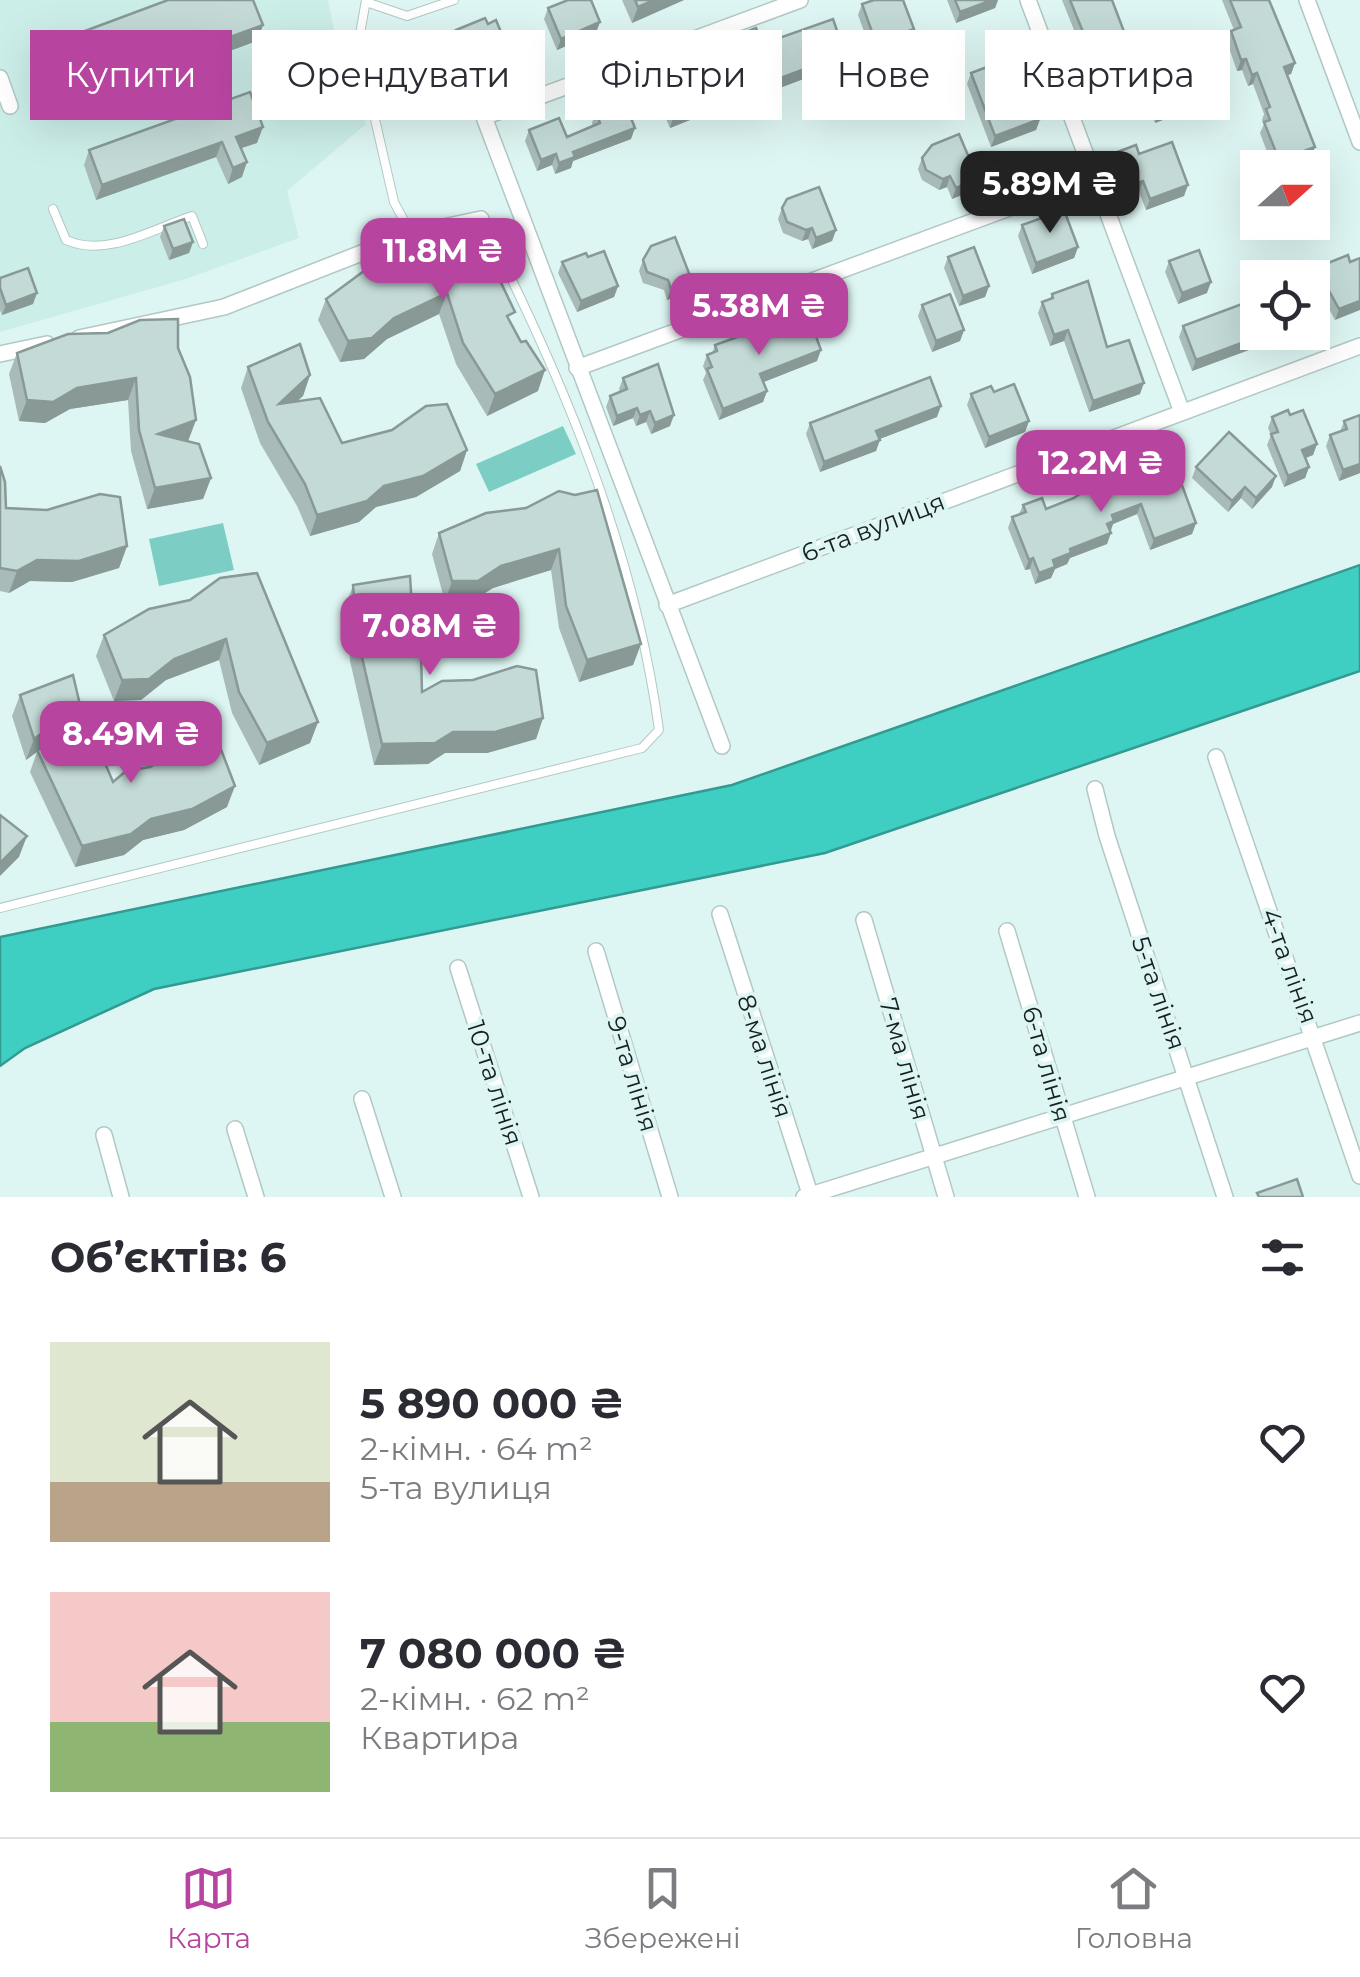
<!DOCTYPE html>
<html lang="uk">
<head>
<meta charset="utf-8">
<style>
	:root { --surface:#fff; --page:#f2f2f3; --text:#2b2b33; --muted:#7c7c81; --line:#e1e1e2; --accent:#b7449f }
	body { margin:0; font-family:Montserrat,sans-serif; background:var(--page); color:var(--text); height:100vh; display:flex; flex-direction:column; font-size:38px; white-space:nowrap }
	* { box-sizing:border-box; margin:0 }
	p { font-size:32px; color:var(--muted) }
	.icon { flex:none; width:55px; height:55px; fill:none; stroke:currentColor; stroke-width:2; stroke-linecap:round; stroke-linejoin:round }
	.map { position:relative; height:1197px; overflow:hidden }
	.details { display:flex; flex-direction:column; background:var(--surface); flex:1 }
	.details>* { flex:none }
	.top-card { position:absolute; left:30px; top:30px; width:1300px; height:90px; display:flex; gap:20px }
	.needle { width:65px; rotate:69deg }
	.tools { position:absolute; left:1240px; top:150px; display:grid; gap:20px }
	.tools a { display:grid; place-items:center; width:90px; height:90px; border-radius:0px; background:var(--surface); box-shadow:0 10px 40px #0002; font-size:50px }
	.price { position:absolute; translate:-50% -85px; padding:0 22px; border-radius:20px; background:var(--accent); color:#fff; font-size:32px; line-height:65px; filter:drop-shadow(0 2px 5px #0008) }
	.price::after { content:''; position:absolute; left:50%; top:60px; width:30px; height:22px; margin-left:-15px; background:inherit; clip-path:polygon(0 0,100% 0,50% 100%) }
	.price.current { background:#222; color:#fff }
	ul { padding:0; list-style:none }
	li { display:flex; align-items:center; gap:30px; height:250px; padding:0 50px }
	li span { display:grid; place-items:center; flex:none; width:280px; height:200px; border-radius:0px; color:#555 }
	li>.icon { margin-inline-start:auto }
	span .icon { width:120px; height:120px; fill:#fffc; stroke-width:1 }
	li b { font-size:42px }
	h2 { display:flex; justify-content:space-between; align-items:center; height:120px; padding:0 50px; font-size:42px }
	.tag { padding:0 35px; border-radius:0px; background:var(--surface); box-shadow:0 10px 40px #0002; font-size:35px; line-height:90px }
	.tag.current { background:var(--accent); color:#fff }
	.tabs { display:flex; justify-content:space-around; align-items:center; height:140px; border-top:2px solid var(--line); background:var(--surface); font-size:28px; color:var(--muted) }
	.tabs a { display:grid; justify-items:center; gap:5px }
	.tabs .current { color:var(--accent) }
	.map>svg:first-child { display:block }
</style>
</head>
<body>
<div class="map">
<svg width="1360" height="1197" viewBox="0 0 1360 1197">
	<rect width="100%" height="100%" fill="#def6f3"/>
	<!-- built -->
	<path fill="#cceee9" d="M0 0H328L337 44 366 124 287 191 299 238 186 279 0 332Z"/>
	<!-- green -->
	<g fill="#7ccec5">
		<path d="M563 426 576 454 489 492 476 464Z"/>
		<path d="M223 523 234 570 159 586 149 539Z"/>
	</g>
	<!-- water -->
	<path fill="#3fcec2" stroke="#339a91" stroke-width="2.5" d="M1360 565V671L825 853 154 989 25 1048 0 1066V937L732 785Z"/>
	<g fill="none" stroke-linecap="round" stroke-linejoin="round">
		<!-- lane casing -->
		<g stroke="#b1c8c5" stroke-width="10">
			<g id="lane">
				<path d="M366 0 358 45 394 202 410 232"/>
				<path d="M366 2 407 16 454 0"/>
				<path d="M53 209 66 240C106 258 153 229 192 216L203 244"/>
				<path d="M0 908 642 748 659 730C635 551 564 380 482 220"/>
			</g>
		</g>
		<!-- street casing -->
		<g stroke="#b1c8c5" stroke-width="18">
			<g id="street">
				<path d="M1028 0 1182 412"/>
				<path d="M1307 0 1360 142"/>
				<path d="M0 78 10 106"/>
				<path d="M79 338 224 307 410 234 481 219"/>
				<path d="M0 354 47 344"/>
				<path d="M577 368 1093 177"/>
				<path d="M667 605 1360 346"/>
				<path d="M722 746 484 117 800 0"/>
				<path d="M1216 757 1360 1176"/>
				<path d="M1095 789 1107 836 1225 1197"/>
				<path d="M720 914 811 1197"/>
				<path d="M864 920 946 1197"/>
				<path d="M1007 931 1087 1197"/>
				<path d="M596 951 670 1197"/>
				<path d="M458 968 531 1197"/>
				<path d="M362 1099 393 1197"/>
				<path d="M235 1129 256 1197"/>
				<path d="M104 1135 121 1197"/>
				<path d="M804 1197 1360 1023"/>
			</g>
		</g>
		<!-- lane -->
		<use href="#lane" stroke="#fff" stroke-width="8"/>
		<!-- street -->
		<use href="#street" stroke="#fff" stroke-width="15"/>
	</g>
	<!-- wall -->
	<g fill="#a8bbb9">
		<path d="M622 0H684L632 23Z"/>
		<path d="M947 0H998L995 8 956 23Z"/>
		<path d="M1062 0H1112L1131 50 1128 61 1104 70 1098 55 1086 60Z"/>
		<path d="M1222 0H1269L1295 63 1291 74 1287 75 1311 157 1284 168H1273L1260 133 1264 124 1262 120 1264 114 1253 84 1248 86 1242 70 1237 71 1227 42 1231 31 1234 30Z"/>
		<path d="M862 4 910 39 872 53 858 15Z"/>
		<path d="M548 8 596 33 557 50 544 19Z"/>
		<path d="M263 25 257 41 64 112 44 61 50 44Z"/>
		<path d="M456 30 507 47 503 58 468 78 452 40Z"/>
		<path d="M759 36 841 65 755 97 752 89 744 92 735 69 706 81 714 101 710 112 670 128 658 101 661 94 659 90 663 79 677 73 680 64 718 48 720 43Z"/>
		<path d="M1140 63 1159 66 1185 102 1181 113 1155 123 1136 74Z"/>
		<path d="M971 73 1040 119 1036 130 991 147 967 84Z"/>
		<path d="M250 92 257 143 241 148 242 177 228 184 216 157 96 200 84 165 89 150Z"/>
		<path d="M307 93 341 98 312 117 303 104Z"/>
		<path d="M607 99 631 139 573 161 571 168 555 174 552 165 537 171 525 141 529 130 567 137 593 126 592 123 596 112 603 109Z"/>
		<path d="M1112 154H1139L1184 196 1146 210 1139 192 1133 194 1131 187 1119 191 1108 165Z"/>
		<path d="M922 158 974 190 952 199 947 187 939 190 922 180 918 169Z"/>
		<path d="M782 208 836 230 832 241 812 249 808 239 802 241 783 233 778 219Z"/>
		<path d="M1022 225 1078 247 1074 258 1032 274 1018 236Z"/>
		<path d="M164 226 193 242 189 253 169 260 160 237Z"/>
		<path d="M408 256 511 323 538 391 487 416 456 364 439 314 387 339 364 359 340 362 318 320 326 299Z"/>
		<path d="M588 257 618 286 614 297 577 312 558 273 562 262Z"/>
		<path d="M948 257 989 286 985 297 959 306 944 268Z"/>
		<path d="M1360 258 1335 320 1318 289 1321 280 1319 276 1323 265 1350 262Z"/>
		<path d="M643 260 688 292 667 300 664 290 643 283 639 271Z"/>
		<path d="M1169 261 1207 293 1178 304 1165 272Z"/>
		<path d="M0 278 33 304 2 315 0 310Z"/>
		<path d="M1052 294 1107 347 1140 394 1089 412 1064 341 1050 346 1038 313 1042 302 1050 299Z"/>
		<path d="M922 305 964 330 960 341 932 352 918 316Z"/>
		<path d="M1183 326 1258 332H1281L1279 339 1192 371 1179 337Z"/>
		<path d="M715 345 817 361 763 382 767 391 763 402 719 420 703 380 706 373 703 366 707 355 712 353Z"/>
		<path d="M178 348 196 420 188 441 211 478 203 499 147 509 131 451 128 400 70 409 45 423 19 421 9 374 17 353Z"/>
		<path d="M248 367 310 375 303 396 296 402 342 443 467 450 460 471 416 497 376 507 359 522 310 536 297 506 260 443 241 388Z"/>
		<path d="M623 378 670 426 651 434 646 422 636 426 633 418 613 426 606 407 610 396 620 392 619 389Z"/>
		<path d="M994 392 1029 421 1025 432 985 448 967 405 971 394Z"/>
		<path d="M1290 415 1317 444 1313 455 1306 458 1309 467 1305 478 1284 487 1267 445 1271 435 1268 428 1272 417Z"/>
		<path d="M937 417 879 439 876 451 820 472 806 434 810 423Z"/>
		<path d="M1344 421 1360 473 1339 481 1326 446 1330 435 1340 432Z"/>
		<path d="M0 466 6 508 127 546 119 568 72 582 30 581 9 593 0 591Z"/>
		<path d="M1196 467 1272 487 1252 509 1241 498 1228 512 1192 478Z"/>
		<path d="M1160 475 1196 523 1192 534 1150 550 1137 514 1113 524 1107 544 1070 558 1067 564 1055 569 1051 578 1035 584 1030 569 1025 570 1008 528 1012 517 1019 514 1023 505 1046 509 1074 498 1077 495V493L1081 482 1117 485Z"/>
		<path d="M526 508 641 644 633 665 579 682 559 628 551 570 493 588 470 602H445L432 554 439 533Z"/>
		<path d="M353 585 409 616 422 692 543 718 536 739 487 753H445L428 764 374 765 350 661 346 606Z"/>
		<path d="M190 600 318 722 310 743 259 765 232 713 219 660 166 680 141 700 114 701 96 656 104 635Z"/>
		<path d="M20 695 80 705 72 726 42 749 113 782 227 807 184 830 143 840 124 855 75 867 30 772 37 752 26 760 12 716Z"/>
	</g>
	<!-- shaded-wall -->
	<g fill="#889996">
		<path d="M654 0H684L632 23 638 7Z"/>
		<path d="M992 0H998L995 8 956 23 960 12Z"/>
		<path d="M600 22 596 33 557 50 561 39Z"/>
		<path d="M263 25 257 41 64 112 70 95Z"/>
		<path d="M914 29 910 39 872 53 876 43Z"/>
		<path d="M1102 44 1098 55 1086 60 1090 49Z"/>
		<path d="M507 47 503 58 468 78 472 67Z"/>
		<path d="M1131 50 1128 61 1104 70 1108 59Z"/>
		<path d="M845 54 841 65 755 97 759 86Z"/>
		<path d="M739 59 735 69 698 84 702 73Z"/>
		<path d="M1246 59 1242 70 1237 71 1241 60Z"/>
		<path d="M1295 63 1291 74 1280 78 1284 67Z"/>
		<path d="M1257 73 1253 84 1248 86 1252 75Z"/>
		<path d="M756 78 752 89 744 92 748 81Z"/>
		<path d="M345 87 341 98 312 117 316 107Z"/>
		<path d="M714 101 710 112 670 128 673 117Z"/>
		<path d="M1185 102 1181 113 1155 123 1159 112Z"/>
		<path d="M1040 119 1036 130 991 147 995 136Z"/>
		<path d="M263 127 257 143 230 152 236 137Z"/>
		<path d="M635 128 631 139 573 161 571 168 555 174 559 163 573 152Z"/>
		<path d="M222 142 216 157 96 200 102 185Z"/>
		<path d="M1315 147 1311 157 1284 168H1276L1279 160Z"/>
		<path d="M556 154 552 165 537 171 541 160Z"/>
		<path d="M247 162 242 177 228 184 233 168Z"/>
		<path d="M950 176 947 187 939 190 943 179Z"/>
		<path d="M1135 176 1131 187 1119 191 1123 180Z"/>
		<path d="M978 179 974 190 952 199 956 188Z"/>
		<path d="M1143 181 1139 192 1133 194 1137 183Z"/>
		<path d="M1188 185 1184 196 1146 210 1150 199Z"/>
		<path d="M812 228 808 239 802 241 806 230Z"/>
		<path d="M836 230 832 241 812 249 816 238Z"/>
		<path d="M193 242 189 253 169 260 173 249Z"/>
		<path d="M1078 247 1074 258 1032 274 1036 263Z"/>
		<path d="M692 281 688 292 667 300 671 289Z"/>
		<path d="M1211 282 1207 293 1178 304 1182 293Z"/>
		<path d="M618 286 614 297 577 312 581 301Z"/>
		<path d="M989 286 985 297 959 306 963 296Z"/>
		<path d="M37 293 33 304 2 315 6 305Z"/>
		<path d="M447 293 439 314 387 339 364 359 340 362 348 341Z"/>
		<path d="M1360 301V310L1335 320 1339 309Z"/>
		<path d="M964 330 960 341 932 352 936 341Z"/>
		<path d="M1068 330 1064 341 1050 346 1054 335Z"/>
		<path d="M1271 332H1281L1279 339 1192 371 1196 360Z"/>
		<path d="M821 350 817 361 756 385 760 374Z"/>
		<path d="M545 370 538 391 487 416 495 394Z"/>
		<path d="M310 375 303 396 271 425 279 404Z"/>
		<path d="M136 378 128 400 70 409 45 423 19 421 27 400 77 388Z"/>
		<path d="M1144 383 1140 394 1089 412 1093 401Z"/>
		<path d="M767 391 763 402 719 420 723 409Z"/>
		<path d="M941 406 937 417 872 442 876 431Z"/>
		<path d="M637 408 633 418 613 426 617 416Z"/>
		<path d="M650 411 646 422 636 426 640 415Z"/>
		<path d="M674 415 670 426 651 434 655 423Z"/>
		<path d="M196 420 188 441 158 434Z"/>
		<path d="M1029 421 1025 432 985 448 989 437Z"/>
		<path d="M880 440 876 451 820 472 824 462Z"/>
		<path d="M1317 444 1313 455 1298 461 1302 450Z"/>
		<path d="M467 450 460 471 416 497 376 507 359 522 310 536 317 515Z"/>
		<path d="M1360 464V473L1339 481 1343 470Z"/>
		<path d="M1309 467 1305 478 1284 487 1288 476Z"/>
		<path d="M1276 476 1272 487 1252 509 1256 498Z"/>
		<path d="M211 478 203 499 147 509 155 488Z"/>
		<path d="M1245 487 1241 498 1228 512 1232 501Z"/>
		<path d="M1141 504 1137 514 1113 524 1110 532 1103 535 1112 515Z"/>
		<path d="M1196 523 1192 534 1150 550 1154 539Z"/>
		<path d="M1111 533 1107 544 1070 558 1067 564 1055 569 1051 578 1035 584 1039 573 1053 560 1070 549Z"/>
		<path d="M127 546 119 568 72 582 30 581 9 593 17 571 37 560Z"/>
		<path d="M559 549 551 570 493 588 470 602H445L452 581Z"/>
		<path d="M1033 558 1030 569 1025 570 1029 560Z"/>
		<path d="M226 639 219 660 166 680 141 700 114 701 122 680Z"/>
		<path d="M641 644 633 665 579 682 587 660Z"/>
		<path d="M80 705 72 726 26 760 34 739Z"/>
		<path d="M543 718 536 739 487 753H445L428 764 374 765 382 744Z"/>
		<path d="M318 722 310 743 259 765 267 743Z"/>
		<path d="M235 786 227 807 184 830 143 840 124 855 75 867 82 846Z"/>
		<path d="M27 836 19 857 0 876V863Z"/>
	</g>
	<!-- building -->
	<g fill="#c3dad7" stroke="#889996" stroke-width="2.5">
		<path d="M168 0H253L263 25 70 95 50 44Z"/>
		<path d="M568 0H591L600 22 561 39 548 8Z"/>
		<path d="M635 0H654L638 7Z"/>
		<path d="M874 0H903L914 29 876 43 862 4Z"/>
		<path d="M955 0H992L960 12Z"/>
		<path d="M1070 0H1112L1131 50 1108 59 1102 44 1090 49Z"/>
		<path d="M1230 0H1269L1295 63 1284 67 1315 147 1279 160 1264 122 1270 120 1266 109 1270 107 1257 73 1252 75 1246 59 1241 60 1231 31 1241 27Z"/>
		<path d="M485 18 488 24 496 20 507 47 472 67 456 30Z"/>
		<path d="M833 19 845 54 759 86 756 78 748 81 739 59 702 73 714 101 673 117 662 90 667 88 663 79 683 70 680 64 722 47 720 43 756 28 759 36 768 32 771 41Z"/>
		<path d="M1016 56 1040 119 995 136 971 73Z"/>
		<path d="M1156 57 1159 66 1170 62 1185 102 1159 112 1140 63Z"/>
		<path d="M336 74 345 87 316 107 307 93Z"/>
		<path d="M250 92 263 127 236 137 247 162 233 168 222 142 102 185 89 150Z"/>
		<path d="M621 93 635 128 573 152 575 157 559 163 556 154 541 160 529 130 559 118 567 137 600 123 596 112 610 107 607 99Z"/>
		<path d="M959 134 978 179 956 188 950 176 943 179 926 170 922 158 932 145Z"/>
		<path d="M1172 142 1188 185 1150 199 1143 181 1137 183 1135 176 1123 180 1112 154 1136 145 1139 154Z"/>
		<path d="M819 187 836 230 816 238 812 228 806 230 787 222 782 208 787 199Z"/>
		<path d="M1064 210 1078 247 1036 263 1022 225Z"/>
		<path d="M184 219 193 242 173 249 164 226Z"/>
		<path d="M474 226 515 312 507 316 521 342 526 341 545 370 495 394 463 343 447 293 394 318 372 338 348 341 326 299 368 268 408 256 438 235Z"/>
		<path d="M675 237 692 281 671 289 668 280 647 272 643 260 651 246Z"/>
		<path d="M974 247 989 286 963 296 948 257Z"/>
		<path d="M1199 250 1211 282 1182 293 1169 261Z"/>
		<path d="M604 251 618 286 581 301 562 262 586 253 588 257Z"/>
		<path d="M1348 255 1350 262 1360 258V301L1339 309 1322 278 1328 276 1323 265Z"/>
		<path d="M28 268 37 293 6 305 0 288V278Z"/>
		<path d="M1088 281 1107 347 1129 340 1144 383 1093 401 1068 330 1054 335 1042 302 1053 298 1052 294Z"/>
		<path d="M950 294 964 330 936 341 922 305Z"/>
		<path d="M1258 298V332H1271L1196 360 1183 326Z"/>
		<path d="M807 312 821 350 760 374 767 391 723 409 707 369 712 367 707 355 717 351 715 345Z"/>
		<path d="M178 319V348L190 377 196 420 158 434 199 444 211 478 155 488 139 430 136 378 77 388 53 402 27 400 17 353 68 334 108 333 140 320Z"/>
		<path d="M300 344 310 375 279 404 320 398 342 443 392 430 426 406 447 404 467 450 423 476 384 486 367 501 317 515 305 484 268 422 248 367Z"/>
		<path d="M658 364 674 415 655 423 650 411 640 415 637 408 617 416 610 396 627 389 623 378Z"/>
		<path d="M930 377 941 406 876 431 880 440 824 462 810 423Z"/>
		<path d="M1014 384 1029 421 989 437 971 394 991 386 994 392Z"/>
		<path d="M1288 410 1290 415 1303 410 1317 444 1302 450 1309 467 1288 476 1271 434 1278 432 1272 417Z"/>
		<path d="M1360 415V464L1343 470 1330 435 1347 429 1344 421Z"/>
		<path d="M1229 432 1276 476 1256 498 1245 487 1232 501 1196 467Z"/>
		<path d="M0 466 5 482 6 508 47 510 100 494 120 497 127 546 79 561 37 560 17 571 0 568Z"/>
		<path d="M1176 469 1196 523 1154 539 1141 504 1112 515 1114 521 1107 524 1111 533 1070 549 1071 553 1053 560 1055 567 1039 573 1033 558 1029 560 1012 517 1026 512 1023 505 1042 498 1046 509 1074 498 1084 491 1081 482 1101 475 1104 483 1115 479 1117 485 1158 470 1160 475Z"/>
		<path d="M597 490 641 644 587 660 566 606 559 549 501 566 478 581H452L439 533 486 513 526 508 559 491 575 495Z"/>
		<path d="M257 573 318 722 267 743 239 692 226 639 174 659 149 679 122 680 104 635 149 609 190 600 220 578Z"/>
		<path d="M410 576 412 608 407 609 421 654 422 692 442 681 473 680 517 666 536 670 543 718 495 732H453L435 743 382 744 358 640 353 585Z"/>
		<path d="M73 675 80 705 34 739 20 695Z"/>
		<path d="M91 730 113 782 126 771 150 767 196 741 217 739 235 786 192 809 151 819 131 834 82 846 37 750Z"/>
		<path d="M0 815 27 836 0 863Z"/>
		<path d="M1297 1179 1303 1197H1259L1257 1193Z"/>
	</g>
	<g text-anchor="middle" dominant-baseline="central" stroke-width="8" stroke-linejoin="round" paint-order="stroke">
		<!-- street labels -->
		<g font-size="25" fill="#17201f" stroke="#def6f3">
			<text transform="translate(873 527) rotate(-21)">6-та вулиця</text>
			<text transform="translate(1290 966) rotate(70)">4-та лінія</text>
			<text transform="translate(1159 993) rotate(71)">5-та лінія</text>
			<text transform="translate(765 1056) rotate(72)">8-ма лінія</text>
			<text transform="translate(905 1059) rotate(74)">7-ма лінія</text>
			<text transform="translate(1047 1064) rotate(74)">6-та лінія</text>
			<text transform="translate(633 1074) rotate(73)">9-та лінія</text>
			<text transform="translate(495 1083) rotate(72)">10-та лінія</text>
		</g>
	</g>
</svg>
<div class="tools">
<a><svg class="needle" viewBox="-14 -14 28 28"><path d="M0-13l5 13h-10z" fill="#e53935"/><path d="M0 13l5-13h-10z" fill="#7c7c81"/></svg></a>
<a><svg class="icon" aria-label="locate" viewBox="0 0 24 24"><circle cx="12" cy="12" r="6"/><path d="M12 2v4M12 18v4M2 12h4M18 12h4"/></svg></a>
</div>
<b class="price current" style="left:1050px;top:236px">5.89M ₴</b>
<b class="price" style="left:443px;top:303px">11.8M ₴</b>
<b class="price" style="left:759px;top:358px">5.38M ₴</b>
<b class="price" style="left:1101px;top:515px">12.2M ₴</b>
<b class="price" style="left:430px;top:678px">7.08M ₴</b>
<b class="price" style="left:131px;top:786px">8.49M ₴</b>
<div class="top-card">
<a class="tag current">Купити</a>
<a class="tag">Орендувати</a>
<a class="tag">Фільтри</a>
<a class="tag">Нове</a>
<a class="tag">Квартира</a>
</div>
</div>
<section class="details">
<h2>Об’єктів: 6<svg class="icon" aria-label="filters" viewBox="0 0 24 24"><path d="M4 7h16M4 17h16"/><circle cx="9" cy="7" r="2"/><circle cx="15" cy="17" r="2"/></svg></h2>
<ul>
<li><span style="background:linear-gradient(#dfe7d0 70%,#b9a48a 0)"><svg class="icon" aria-label="home" viewBox="0 0 24 24"><path d="M3 11l9-7 9 7M6 9v11h12V9"/></svg></span><div><b>5 890 000 ₴</b><p>2-кімн. · 64 m²</p><p>5-та вулиця</p></div><svg class="icon" aria-label="heart" viewBox="0 0 24 24"><path d="M12 20l-8-8c-3-5 5-10 8-4 3-6 11-1 8 4z"/></svg></li>
<li><span style="background:linear-gradient(#f6c9c9 65%,#8fb573 0)"><svg class="icon" aria-label="home" viewBox="0 0 24 24"><path d="M3 11l9-7 9 7M6 9v11h12V9"/></svg></span><div><b>7 080 000 ₴</b><p>2-кімн. · 62 m²</p><p>Квартира</p></div><svg class="icon" aria-label="heart" viewBox="0 0 24 24"><path d="M12 20l-8-8c-3-5 5-10 8-4 3-6 11-1 8 4z"/></svg></li>
</ul>
</section>
<nav class="tabs">
<a class="current"><svg class="icon" aria-label="map" viewBox="0 0 24 24"><path d="M3 6l6-2 6 2 6-2v14l-6 2-6-2-6 2zM9 4v14M15 6v14"/></svg>Карта</a>
<a><svg class="icon" aria-label="saved" viewBox="0 0 24 24"><path d="M7 4h10v16l-5-4-5 4z"/></svg>Збережені</a>
<a><svg class="icon" aria-label="home" viewBox="0 0 24 24"><path d="M3 11l9-7 9 7M6 9v11h12V9"/></svg>Головна</a>
</nav>
</body>
</html>
